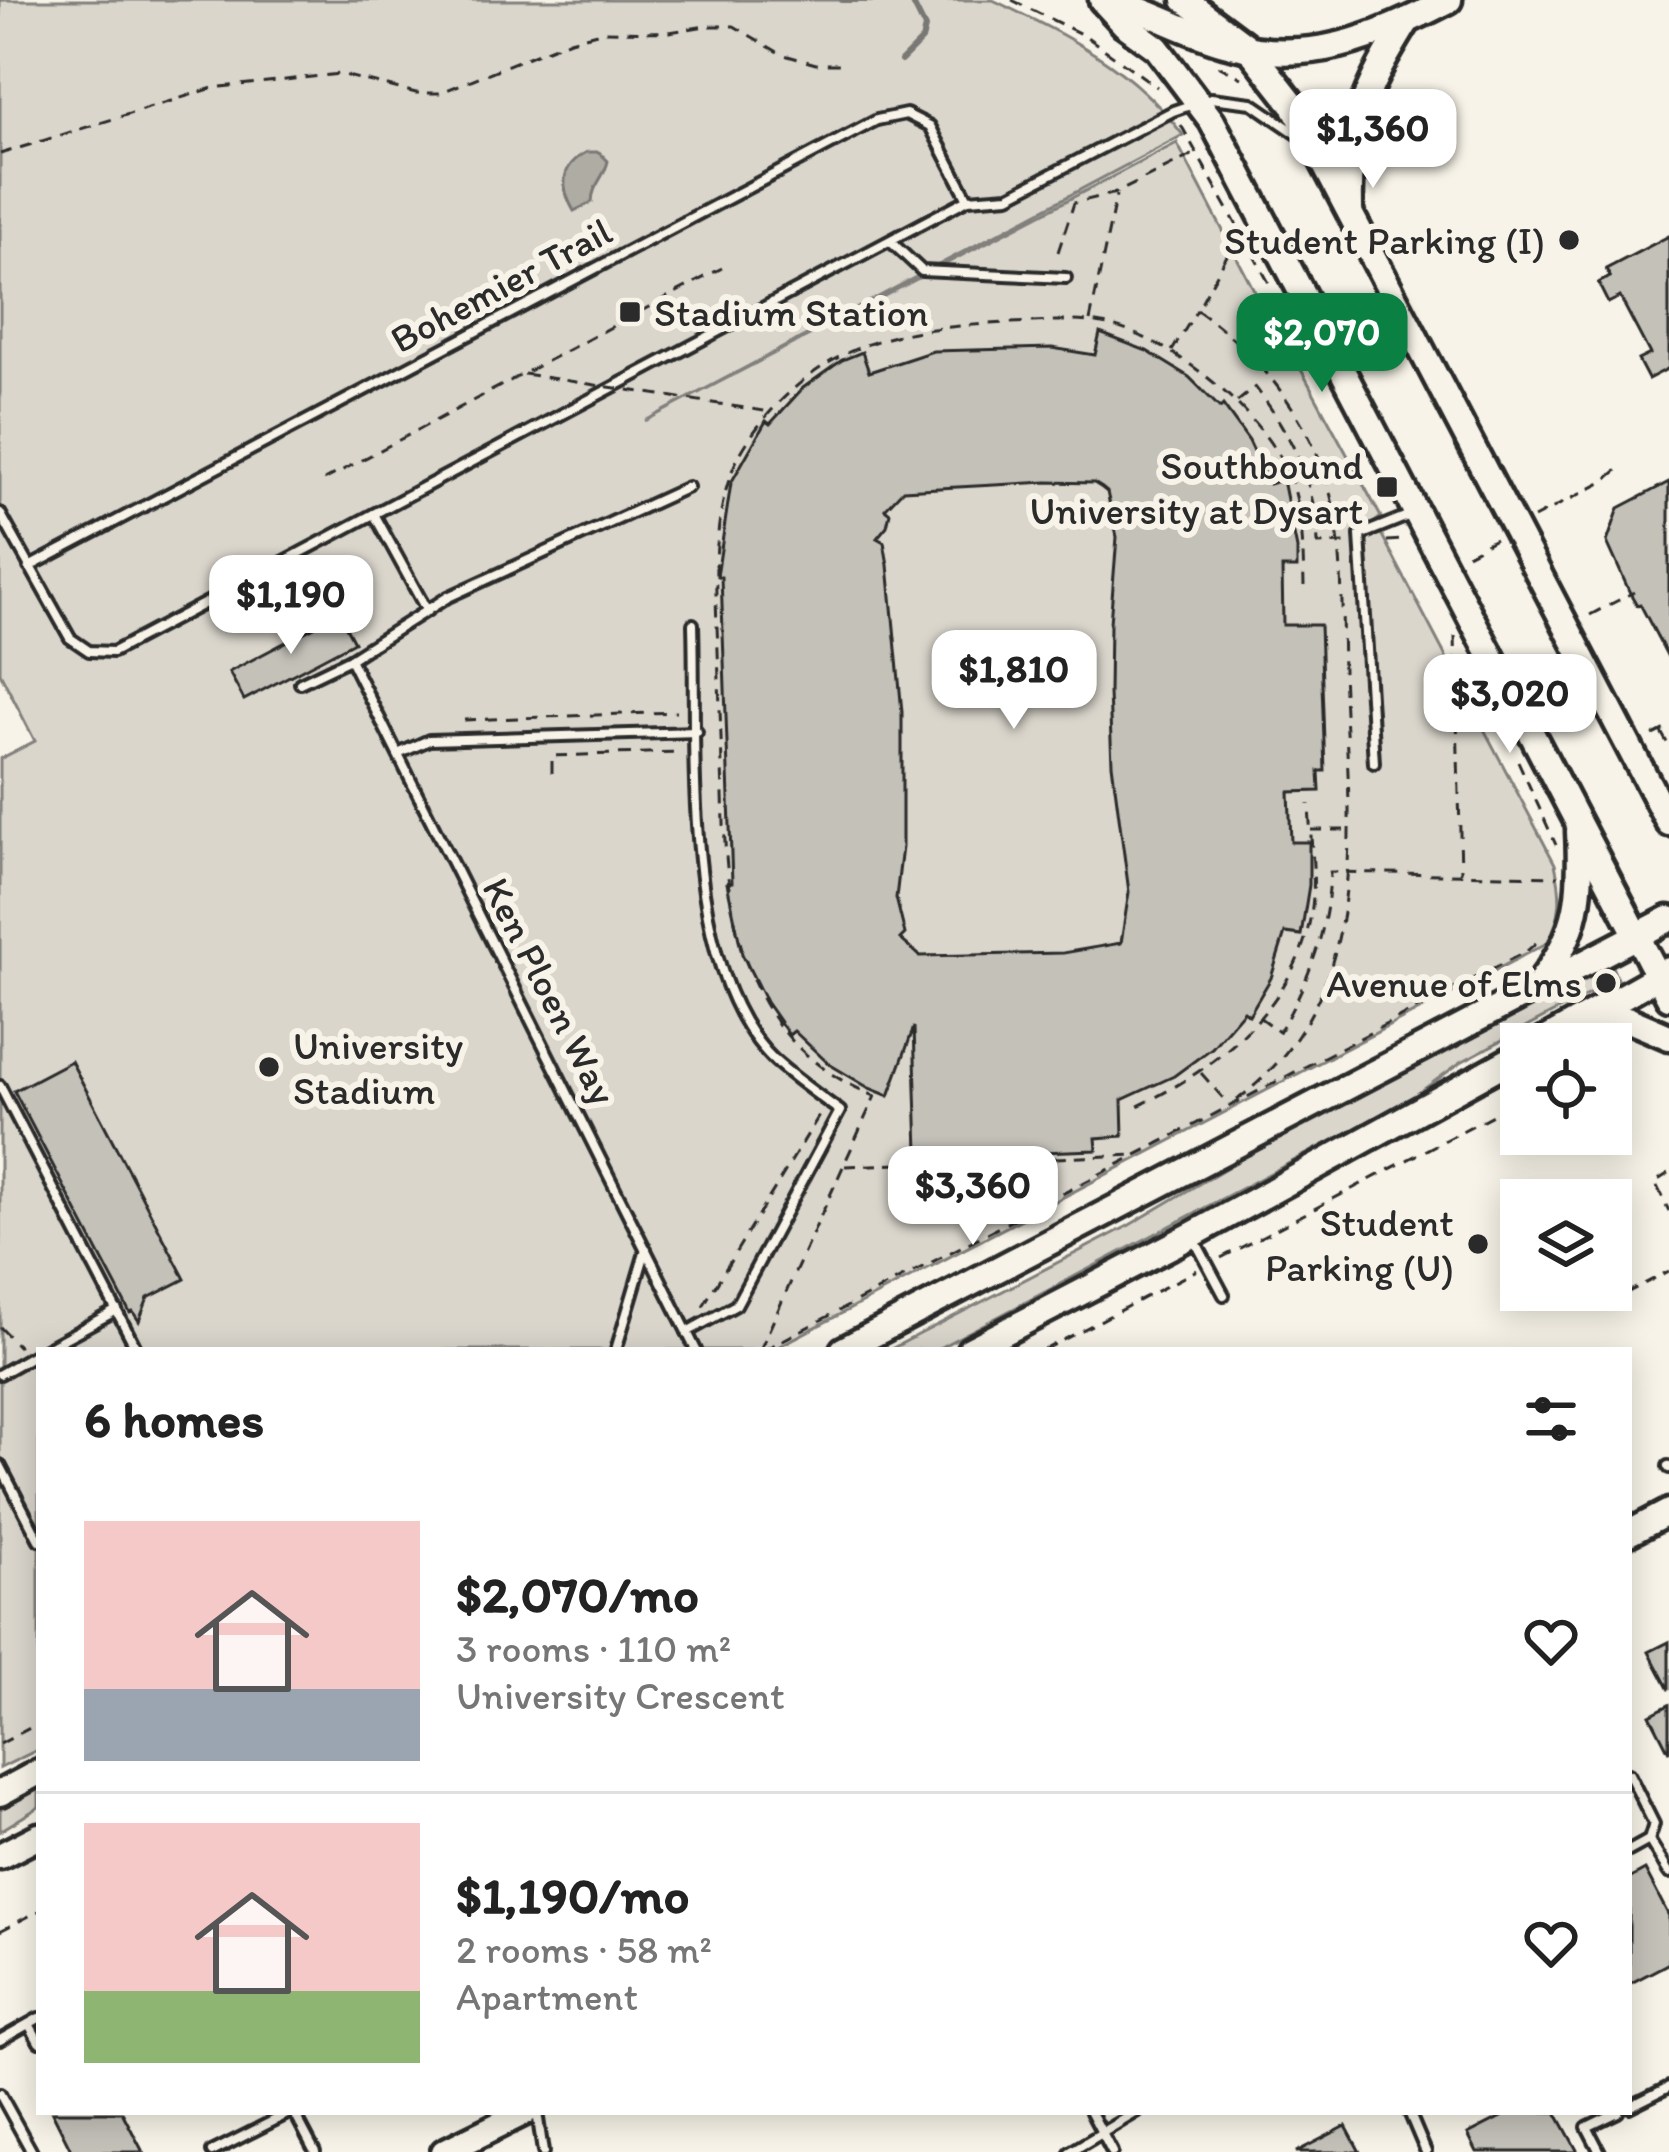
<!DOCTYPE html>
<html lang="en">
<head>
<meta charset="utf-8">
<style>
	:root { --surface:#fff; --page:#f2f2f2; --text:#222; --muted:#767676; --line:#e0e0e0; --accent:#0b8043 }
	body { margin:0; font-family:Itim,sans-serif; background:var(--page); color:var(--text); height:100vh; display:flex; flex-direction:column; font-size:45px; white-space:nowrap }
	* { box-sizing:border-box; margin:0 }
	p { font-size:39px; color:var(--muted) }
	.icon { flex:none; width:66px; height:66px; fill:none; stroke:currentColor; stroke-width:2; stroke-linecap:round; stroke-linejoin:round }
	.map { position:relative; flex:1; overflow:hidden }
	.drawer { position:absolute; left:36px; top:1347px; width:1596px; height:768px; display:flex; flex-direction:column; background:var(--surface); border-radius:0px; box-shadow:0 6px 30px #0003 }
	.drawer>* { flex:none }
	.tools { position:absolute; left:1500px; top:1023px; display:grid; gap:24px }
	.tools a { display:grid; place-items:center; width:132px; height:132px; border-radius:0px; background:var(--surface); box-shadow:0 6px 30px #0003; font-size:60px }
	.price { position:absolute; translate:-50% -102px; padding:0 27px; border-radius:24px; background:#fff; color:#222; font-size:39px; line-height:78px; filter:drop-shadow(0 3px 6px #0008) }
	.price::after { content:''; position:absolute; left:50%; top:72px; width:36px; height:27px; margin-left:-18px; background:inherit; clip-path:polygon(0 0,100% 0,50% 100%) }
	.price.current { background:var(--accent); color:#fff }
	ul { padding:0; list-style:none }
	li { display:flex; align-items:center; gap:36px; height:300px; padding:0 48px }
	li+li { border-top:3px solid var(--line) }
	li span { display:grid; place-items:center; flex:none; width:336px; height:240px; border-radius:0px; color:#555 }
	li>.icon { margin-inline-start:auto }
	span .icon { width:144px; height:144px; fill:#fffc; stroke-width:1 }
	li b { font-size:51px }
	h2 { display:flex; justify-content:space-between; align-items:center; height:144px; padding:0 48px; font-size:51px }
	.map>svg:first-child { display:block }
</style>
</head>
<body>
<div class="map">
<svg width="1669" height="2152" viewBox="0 0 1669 2152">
	<rect width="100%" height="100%" fill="#f7f3e8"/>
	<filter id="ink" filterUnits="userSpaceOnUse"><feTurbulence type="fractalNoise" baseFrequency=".00833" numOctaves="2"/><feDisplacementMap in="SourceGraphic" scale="24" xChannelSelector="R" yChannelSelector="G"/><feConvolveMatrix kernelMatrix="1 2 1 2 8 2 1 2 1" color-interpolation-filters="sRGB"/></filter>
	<g filter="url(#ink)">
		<!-- green -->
		<g fill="#dad6cc" stroke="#82807c" stroke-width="3">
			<path d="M0 0H993C1068 36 1132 67 1183 135L645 421 1177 143 1287 353 1291 351 1381 517 1375 522 1555 864C1562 895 1563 915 1547 943L772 1350H39V1749L0 1768V759L35 741 0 673Z"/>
			<path d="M1610 961 1617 979 1461 1062 1409 1100 935 1350H889L1128 1226 1298 1125Z"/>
			<path d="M39 1784V1807L0 1831V1805Z"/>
		</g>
		<!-- water -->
		<path fill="#afaca4" stroke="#7a7874" stroke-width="3" d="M587 152H599L608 161C605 177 592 185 592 202L574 211C560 187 560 166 587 152Z"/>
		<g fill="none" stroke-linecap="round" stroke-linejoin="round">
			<!-- stream -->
			<g stroke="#7a7874" stroke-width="6">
				<path d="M842 0H871"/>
				<path d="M901 61 922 40 925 28 911 0"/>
			</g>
		</g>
		<!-- building -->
		<g fill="#c4c1b9" stroke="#2b2b2b" stroke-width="3" fill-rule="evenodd">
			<path d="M1669 236V368L1648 379 1638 360 1650 354 1620 297 1608 303 1598 283 1610 277 1606 269Z"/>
			<path d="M1100 333 1147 351 1189 377 1220 408 1223 405 1249 441 1269 484 1283 480 1297 549V568H1282L1283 625H1320L1325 771H1319L1320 791 1289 792 1291 842H1309V885L1301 935 1285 933 1271 978 1249 1015 1244 1011 1212 1048 1174 1076 1122 1100 1123 1136 1096 1138 1097 1150 951 1155V1151L918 1152 914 1027 889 1096 869 1088 829 1064 794 1031 789 1035 766 1002 742 954 727 883 732 882 721 577 717 576 731 483 766 421 770 424 803 388 842 360 862 352 869 372 933 351 1052 348 1095 355ZM1047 482 1094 483 1102 488 1107 492 1117 537 1110 623 1109 693 1112 764 1129 892 1121 943 1063 953 920 956 900 939 905 934 896 898 902 847V712L888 565 884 542 877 538 887 526 890 513 885 509 903 490Z"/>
			<path d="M1669 482V659L1640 604 1637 605 1630 593 1607 542 1619 508Z"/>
			<path d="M339 614 354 642 244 700 229 672Z"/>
			<path d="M71 1061 185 1279 148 1298 139 1321 133 1312 130 1313 14 1091Z"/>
			<path d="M1669 1642V1690L1649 1652Z"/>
			<path d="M1669 1705V1752L1650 1715Z"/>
			<path d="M1645 1870 1669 1916V1963L1629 1984V1879Z"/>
			<path d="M52 2112H122L143 2152H72Z"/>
			<path d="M1511 2112H1556L1578 2152H1477L1468 2134Z"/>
			<path d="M1346 2126 1360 2152H1296Z"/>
		</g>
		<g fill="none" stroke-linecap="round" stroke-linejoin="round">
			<!-- lane casing -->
			<g stroke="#2b2b2b" stroke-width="16">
				<g id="lane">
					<path d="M890 241 922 271 1066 278"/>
					<path d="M0 513 70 638 89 651 113 652 968 199 1009 196 1173 111 1211 98 1252 103 1300 136"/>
					<path d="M374 514 427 611"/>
					<path d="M29 567 877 120 906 114 930 126 968 199"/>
					<path d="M350 659 696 1350"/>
					<path d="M300 683 350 659 448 597 688 487"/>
					<path d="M398 754 429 740 697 732"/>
					<path d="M1374 763 1360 535 1410 515"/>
					<path d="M0 1086 137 1350"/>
					<path d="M1193 1237 1224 1295"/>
					<path d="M687 1332 736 1305 840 1111C818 1095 794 1078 774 1060 679 968 697 748 693 624"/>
					<path d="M43 1350 117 1310"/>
					<path d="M616 1350 646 1249"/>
					<path d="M0 1374 39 1352"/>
					<path d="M0 1465 39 1540"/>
					<path d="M1668 1466 1669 1468"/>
					<path d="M1629 1774 1654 1824 1649 1840 1629 1851"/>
					<path d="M1649 1840 1669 1873"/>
					<path d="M29 2024 39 2042"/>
					<path d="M0 2040 39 2018"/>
					<path d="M0 2094 32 2152"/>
					<path d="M1629 2107 1669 2087"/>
					<path d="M294 2112 315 2152"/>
					<path d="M537 2112 543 2152"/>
					<path d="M1091 2112 1112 2152"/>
					<path d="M1409 2112 1426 2152"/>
					<path d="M212 2152 291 2112"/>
					<path d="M1070 2152 1137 2112"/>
					<path d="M1600 2152 1587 2127 1618 2112"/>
				</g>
			</g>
			<!-- secondary casing -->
			<g stroke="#2b2b2b" stroke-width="33">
				<g id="secondary">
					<path d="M1102 0 1124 24 1157 48 1212 121 1669 997"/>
					<path d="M1110 0C1150 11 1185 32 1224 43 1308 67 1375 38 1449 0"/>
					<path d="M1185 0 1249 48 1293 104 1669 823"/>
					<path d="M1350 209C1348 125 1363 93 1406 23"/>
					<path d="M1542 979C1580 930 1582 892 1579 831"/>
					<path d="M1584 1026 1627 1019 1669 1037"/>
					<path d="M1538 1044 1669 970"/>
					<path d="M843 1350 1669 919"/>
					<path d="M970 1350 1192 1235 1521 1054"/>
					<path d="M1629 1533 1669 1512"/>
					<path d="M0 1793 39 1772"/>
					<path d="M0 1856 39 1836"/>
					<path d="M444 2152 525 2112"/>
				</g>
			</g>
			<!-- path -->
			<g stroke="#2b2b2b" stroke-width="3" stroke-dasharray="12 9" stroke-linecap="butt">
				<path d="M1012 0 1087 37 1157 87"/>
				<path d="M1218 66 1242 78"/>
				<path d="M1181 125 1273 290"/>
				<path d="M0 154 213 88 339 74 416 93H439L570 40 604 31 669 32 706 26H734L781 54 816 64H845"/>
				<path d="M1058 252 1074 203 1116 193 1196 153"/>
				<path d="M1090 321 1116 195"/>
				<path d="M1172 351 1197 310"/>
				<path d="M1237 402 1255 387C1291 433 1316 484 1318 544L1347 543"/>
				<path d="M324 480 722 268"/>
				<path d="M1534 518 1603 482 1620 468"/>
				<path d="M1387 541 1406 540"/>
				<path d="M1467 554 1495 539"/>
				<path d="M1590 615 1634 592"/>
				<path d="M1455 636 1461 872"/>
				<path d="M464 720 676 712"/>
				<path d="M1661 732 1669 746"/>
				<path d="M1653 735 1669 727"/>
				<path d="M1518 761 1556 845"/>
				<path d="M552 773V756L678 752"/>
				<path d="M1311 830H1349"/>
				<path d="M1259 1017 1279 1032C1309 981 1328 931 1330 872L1558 876"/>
				<path d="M1611 1053 1625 1045"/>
				<path d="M1201 1073 1230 1106"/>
				<path d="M1237 1100C1376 994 1349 824 1343 671 1341 602 1346 529 1321 464 1297 401 1251 348 1197 310L1240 232"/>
				<path d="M1138 1106C1221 1067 1306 996 1313 897 1315 867 1310 835 1309 804"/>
				<path d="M845 1166 1136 1155"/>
				<path d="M1669 1173 1655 1182 1669 1211"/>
				<path d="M1221 1258 1521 1100"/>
				<path d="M1607 1303 1669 1271"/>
				<path d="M703 1306 820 1114"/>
				<path d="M0 1327 19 1347"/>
				<path d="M760 1350 875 1096C754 1048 729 942 724 823 722 766 720 708 718 651 716 595 711 535 729 480 736 456 754 430 771 411 841 335 910 328 1008 323 1040 322 1077 318 1108 325 1176 341 1263 413 1290 478 1303 510 1303 551 1304 586"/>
				<path d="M764 1350 1528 950 1537 942"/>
				<path d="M1044 1350 1197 1270"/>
				<path d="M0 1744 39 1723"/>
				<path d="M0 1931 39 1911"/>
			</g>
			<!-- lane -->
			<use href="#lane" stroke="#f7f3e8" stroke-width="8"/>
			<!-- secondary -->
			<use href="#secondary" stroke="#f7f3e8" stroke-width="24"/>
			<!-- path-bridge -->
			<path stroke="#2b2b2b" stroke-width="3" stroke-dasharray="12 9" stroke-linecap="butt" d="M524 374 771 412"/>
		</g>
	</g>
	<!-- markers -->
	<g fill="#2b2b2b" stroke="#f7f3e8" stroke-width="4.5">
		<circle cx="1569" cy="240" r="12"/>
		<rect x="618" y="300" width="24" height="24" rx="6"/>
		<rect x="1375" y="475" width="24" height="24" rx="6"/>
		<circle cx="1606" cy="983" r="12"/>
		<circle cx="269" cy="1067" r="12"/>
		<circle cx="1478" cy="1244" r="12"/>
	</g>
	<g text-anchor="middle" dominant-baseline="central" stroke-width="12" stroke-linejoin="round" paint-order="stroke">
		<!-- poi labels -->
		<g font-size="39" fill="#2b2b2b" stroke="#f7f3e8" text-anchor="end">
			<text x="1545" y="240">Student Parking (I)</text>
			<text x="654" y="312" text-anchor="start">Stadium Station</text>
			<text x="1363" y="465">Southbound<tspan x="1363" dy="45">University at Dysart</tspan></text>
			<text x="1582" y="983">Avenue of Elms</text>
			<text x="293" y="1045" text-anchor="start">University<tspan x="293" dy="45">Stadium</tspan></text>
			<text x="1454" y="1222">Student<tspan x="1454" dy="45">Parking (U)</tspan></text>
		</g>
		<!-- street labels -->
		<g font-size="39" fill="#2b2b2b" stroke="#f7f3e8">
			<text transform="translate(501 285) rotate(-28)">Bohemier Trail</text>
			<text transform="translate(550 991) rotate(63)">Ken Ploen Way</text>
		</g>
	</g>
</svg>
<div class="tools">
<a><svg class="icon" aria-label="locate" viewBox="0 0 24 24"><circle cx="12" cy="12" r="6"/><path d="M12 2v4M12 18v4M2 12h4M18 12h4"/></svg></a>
<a><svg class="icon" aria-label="layers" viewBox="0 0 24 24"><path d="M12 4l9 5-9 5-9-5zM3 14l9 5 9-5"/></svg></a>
</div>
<b class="price" style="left:1373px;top:191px">$1,360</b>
<b class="price current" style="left:1322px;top:395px">$2,070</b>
<b class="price" style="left:291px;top:657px">$1,190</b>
<b class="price" style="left:1014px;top:732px">$1,810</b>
<b class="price" style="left:1510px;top:756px">$3,020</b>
<b class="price" style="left:973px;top:1248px">$3,360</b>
<section class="drawer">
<h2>6 homes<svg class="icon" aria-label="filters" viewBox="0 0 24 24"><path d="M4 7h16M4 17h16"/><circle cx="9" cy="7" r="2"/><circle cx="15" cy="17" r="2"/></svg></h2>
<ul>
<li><span style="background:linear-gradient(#f6c9c9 70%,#9aa5b1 0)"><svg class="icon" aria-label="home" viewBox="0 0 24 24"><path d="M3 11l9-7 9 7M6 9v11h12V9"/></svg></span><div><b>$2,070/mo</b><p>3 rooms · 110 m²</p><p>University Crescent</p></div><svg class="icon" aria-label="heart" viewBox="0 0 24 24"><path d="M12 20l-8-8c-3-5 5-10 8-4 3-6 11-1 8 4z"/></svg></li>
<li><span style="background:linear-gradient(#f6c9c9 70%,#8fb573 0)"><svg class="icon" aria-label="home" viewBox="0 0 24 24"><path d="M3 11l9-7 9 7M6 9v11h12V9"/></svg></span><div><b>$1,190/mo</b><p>2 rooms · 58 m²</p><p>Apartment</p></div><svg class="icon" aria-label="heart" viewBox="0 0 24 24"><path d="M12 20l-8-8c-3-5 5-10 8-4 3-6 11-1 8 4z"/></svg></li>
</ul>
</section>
</div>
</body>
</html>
